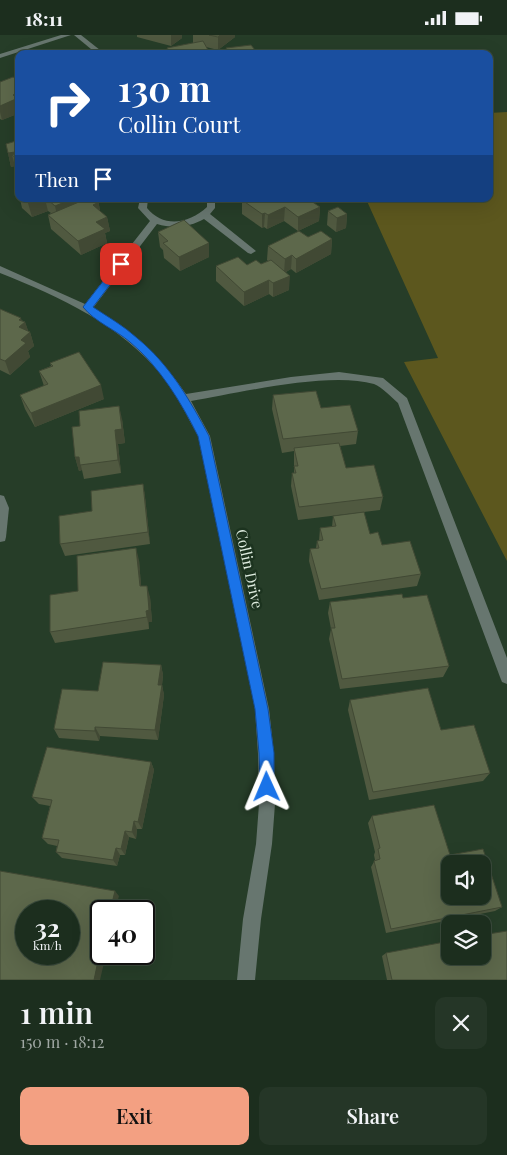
<!DOCTYPE html>
<html lang="en">
<head>
<meta charset="utf-8">
<style>
	body { margin:0; font-family:"Playfair Display",serif; background:#253627; color:#f1f3f6; height:100vh; display:flex; flex-direction:column; font-size:19px; white-space:nowrap }
	* { box-sizing:border-box; margin:0 }
	p { font-size:16px; color:#a0a8a4 }
	.icon { flex:none; width:28px; height:28px; fill:none; stroke:currentColor; stroke-width:2; stroke-linecap:round; stroke-linejoin:round }
	.map { position:relative; height:945px; overflow:hidden }
	.panel { display:flex; flex-direction:column; background:#1c2e1e; flex:1 }
	.panel>* { flex:none }
	.guide { position:absolute; left:15px; top:15px; width:478px; height:152px; border-radius:10px; box-shadow:0 5px 20px #0002,0 0 0 1px #3a4a3c; background:#1a4fa0; color:#fff; overflow:hidden }
	.fabs { position:absolute; left:441px; top:820px; display:grid; gap:10px }
	.fabs a { display:grid; place-items:center; width:50px; height:50px; border-radius:10px; background:#1c2e1e; box-shadow:0 5px 20px #0002,0 0 0 1px #3a4a3c; font-size:25px }
	.speed { position:absolute; left:15px; top:865px; display:flex; gap:10px; font-size:25px; font-weight:700; text-align:center }
	.speed>* { display:grid; place-content:center; width:65px; height:65px; border-radius:50%; background:#1c2e1e; box-shadow:0 5px 20px #0002,0 0 0 1px #3a4a3c; line-height:1 }
	.speed small { font-size:12px; font-weight:400 }
	.speed .limit { border:2px solid #111; border-radius:8px; background:#fff; color:#111 }
	.pin { position:absolute; display:grid; place-items:center; width:42px; height:42px; color:#fff; margin:-21px; border-radius:10px; box-shadow:0 2px 8px #0006 }
	.me { position:absolute; width:55px; margin:-28px; rotate:359deg; stroke-linejoin:round; filter:drop-shadow(0 0 4px #0008) }
	.turn { display:flex; align-items:center; gap:18px; height:105px; padding:0 20px; font-size:22px }
	.turn .icon { width:65px; height:65px; stroke-width:2.5 }
	.turn b { display:block; font-size:35px; line-height:42px }
	.then { display:flex; align-items:center; height:48px; padding:0 20px; background:#0003; gap:10px; font-size:19px }
	.round { display:grid; place-items:center; flex:none; width:52px; height:52px; border-radius:10px; background:#253627 }
	.summary { display:flex; align-items:center; justify-content:space-between; height:85px; padding:0 20px }
	h1 { font-size:30px; font-weight:600; line-height:38px }
	.action { display:flex; gap:10px; margin-top:auto; padding:10px 20px }
	.action a { flex:1; height:58px; border-radius:10px; background:#f3a082; color:#111; font-size:20px; font-weight:600; line-height:58px; text-align:center }
	.action a+a { background:#253627; color:#f1f3f6 }
	.status { display:flex; justify-content:space-between; align-items:center; height:35px; padding:0 25px; background:#1c2e1e; direction:ltr }
	.status svg { height:14px; fill:currentColor }
	.map>svg:first-child { display:block }
</style>
</head>
<body>
<div class="status"><b>18:11</b><svg viewBox="0 0 49 12"><path d="M0 12V9h3v3zM5 12V6h3v6zM10 12V3h3v9zM15 12V0h3v12zM26 1h20v11H26zM47 4h2v5h-2z"/></svg></div>
<div class="map">
<svg width="507" height="945" viewBox="0 0 507 945">
	<rect width="100%" height="100%" fill="#263d28"/>
	<path fill="#5c571e" d="M507,77V526L404,327L438,323L366,164H489V78Z"/>
	<g fill="none" stroke-linecap="round" stroke-linejoin="round">
		<g fill="#67766f" fill-rule="evenodd">
			<path d="M61,0H71L0,23V19Z"/>
			<path d="M74,0H81L105,19H97Z"/>
			<path d="M140,164H148L147,173C163,193 189,189 207,172V164H215V173L210,179L256,216L251,219L248,218L204,184C190,192 173,194 157,189L93,273C131,295 161,322 186,359L291,342L339,337L383,343L407,363L507,623V649L502,647L500,642L398,368C392,363 382,352 374,349C328,336 240,358 191,366L210,401L269,674L274,719L275,769L272,809L261,884L255,945H237L243,884L256,809L259,769L258,719L255,674L198,401C187,381 177,360 163,342C122,290 60,262 0,238V231L85,269L150,186L138,173Z"/>
			<path d="M0,460L4,461L9,473L6,502L5,506L0,507Z"/>
		</g>
	</g>
	<g fill="#505940">
		<path d="M137,0H182V3L171,11L137,2Z"/>
		<path d="M193,0H235V2L218,15L206,12L208,19H168L167,13L193,8Z"/>
		<path d="M19,45V85L17,79L2,85L0,84V47Z"/>
		<path d="M19,108V136L16,134L15,131L11,132L8,118Z"/>
		<path d="M20,164H98L100,176L107,182L110,196L105,198L107,208L81,220L51,194L48,180L51,178L48,176L32,182L22,173Z"/>
		<path d="M242,165L320,172L319,186L298,196L284,186L267,194L264,192L262,193L242,179Z"/>
		<path d="M328,176L347,179L346,193L336,197L327,190Z"/>
		<path d="M158,197L209,222L180,236L164,223L163,215L160,212Z"/>
		<path d="M308,202L332,204L331,219L296,238L291,234L286,237L289,255L273,262L269,259L244,271L216,246V231L261,229L268,226L267,225L268,211Z"/>
		<path d="M0,274L25,287L28,296L30,297L34,311L28,316L30,322L10,340L0,335Z"/>
		<path d="M50,328L104,364L35,392L25,374L20,360L44,351L39,336L51,331Z"/>
		<path d="M273,360L321,373L358,396L356,409L340,411L346,433L383,462L380,475L298,485L291,451L292,438H294V416L282,418L272,374Z"/>
		<path d="M122,384L125,408L118,409L121,438L84,444L82,435L79,436L75,422Z"/>
		<path d="M143,449L145,462L150,509L65,521L60,509Z"/>
		<path d="M333,481L370,499L382,510L421,539L417,551L319,565L309,526L310,514L316,513L317,506H319L320,493L332,492Z"/>
		<path d="M139,525L141,551L150,562L152,587H149V594L55,608L50,597Z"/>
		<path d="M403,563L449,631L443,642L340,654L329,604L331,594L328,578L330,567Z"/>
		<path d="M161,630L163,640L162,650L164,660L158,705L100,701L99,706L59,703L54,694L98,656Z"/>
		<path d="M350,665L441,695L490,738L483,746L369,765L348,675Z"/>
		<path d="M151,727L154,735L142,794H137L136,804L129,802L125,820H120L117,831L62,823L56,817L57,811L48,809L42,803L50,771L39,769L32,762Z"/>
		<path d="M372,781L450,820L502,872L495,876L386,898L371,832L375,825L374,820L375,817L368,788Z"/>
		<path d="M386,918L507,945H387L382,921Z"/>
	</g>
	<g fill="#414934">
		<path d="M171,0H182V3L171,11Z"/>
		<path d="M220,0H235V2L218,15V2Z"/>
		<path d="M208,15V19H199V16Z"/>
		<path d="M19,57V74L15,71L17,79L2,85L0,77V71L13,60Z"/>
		<path d="M15,117L17,124L12,120L15,131L11,132L8,118Z"/>
		<path d="M39,164H45L48,176L32,182L28,168Z"/>
		<path d="M72,164H98L101,182L58,185L55,171Z"/>
		<path d="M285,172L284,186L267,194L268,180Z"/>
		<path d="M320,172L319,186L298,196V182Z"/>
		<path d="M265,178L264,192L262,193V179Z"/>
		<path d="M347,179L346,193L336,197L337,183Z"/>
		<path d="M107,182L110,196L105,198L107,208L81,220L78,206L96,187Z"/>
		<path d="M332,204L331,219L296,238V224Z"/>
		<path d="M209,208V222L180,236L179,222Z"/>
		<path d="M292,220L291,234L284,238L285,224Z"/>
		<path d="M290,241L289,255L273,262V248Z"/>
		<path d="M269,245V259L244,271V257Z"/>
		<path d="M21,283L23,289L25,287L29,298L30,297L34,311L28,316L30,322L10,340L5,326L21,305L19,285Z"/>
		<path d="M101,350L104,364L35,392L31,378Z"/>
		<path d="M119,371L122,384L125,408L118,409L121,438L118,425L115,395Z"/>
		<path d="M75,422H79L82,435L79,436Z"/>
		<path d="M143,449L145,462L150,509L148,497Z"/>
		<path d="M136,513L139,525L142,563L140,551Z"/>
		<path d="M147,551L150,562L152,587H149V594L146,576Z"/>
		<path d="M161,630L163,640L162,650L164,660L158,705L155,695L158,650Z"/>
		<path d="M95,692L100,701L99,706L95,696Z"/>
		<path d="M151,727L154,735L142,794L138,787Z"/>
		<path d="M134,786L137,794L136,804L132,797Z"/>
		<path d="M125,796L129,802L125,820L121,814Z"/>
		<path d="M116,813L120,820L117,831L113,825Z"/>
		<path d="M115,856L119,861L115,876H110Z"/>
		<path d="M101,912V919H106L100,945H94Z"/>
	</g>
	<g fill="#5d684b" stroke="#414934" fill-rule="evenodd">
		<path d="M209,0H220L218,2Z"/>
		<path d="M203,6L208,15L199,16L200,19H170L167,13Z"/>
		<path d="M251,10L255,15H260L263,19H229L226,13Z"/>
		<path d="M54,17L58,19H48Z"/>
		<path d="M13,42L19,45V57L13,60L18,63L0,71V47Z"/>
		<path d="M16,106L19,108V125L12,120L16,118L15,117L8,118L6,109Z"/>
		<path d="M24,164H39L28,168Z"/>
		<path d="M47,164H72L55,171Z"/>
		<path d="M86,164H94L99,167L93,170L107,182L96,187L105,194L78,206L48,180Z"/>
		<path d="M244,164H308L320,172L298,182L285,172L268,180L265,178L262,179L242,165Z"/>
		<path d="M338,172L347,179L337,183L328,176Z"/>
		<path d="M184,185L209,208L179,222L163,208L168,206L158,197Z"/>
		<path d="M299,196L308,202L321,196L332,204L296,224L292,220L285,224L268,211Z"/>
		<path d="M238,222L247,230L256,225L261,229L271,225L290,241L273,248L269,245L244,257L216,231Z"/>
		<path d="M0,274L21,283L19,285L25,287L19,292L30,297L21,305L26,308L5,326L0,324Z"/>
		<path d="M79,317L101,350L31,378L20,360L48,349L39,336L53,331L50,328Z"/>
		<path d="M316,356L321,373L350,370L358,396L283,404L273,360Z"/>
		<path d="M119,371L122,394L115,395L118,425L80,430L79,422H75L72,392L80,391L79,376Z"/>
		<path d="M339,408L346,433L374,430L383,462L299,472L292,438H296L294,431H298L294,413Z"/>
		<path d="M143,449L148,497L60,509L59,481L92,476L91,456Z"/>
		<path d="M364,477L370,499L378,497L382,510L410,506L421,539L321,554L310,514L319,513L317,506L323,505L320,493L336,491L333,481Z"/>
		<path d="M136,513L140,551H147L149,575L146,576L147,582L50,597V560L78,556L77,521Z"/>
		<path d="M402,559L403,563L427,560L449,631L342,644L331,593H335L330,567Z"/>
		<path d="M103,627L161,630L158,650H162L155,695L95,692V696L54,694L62,654L98,656Z"/>
		<path d="M428,653L441,695L474,690L490,738L373,757L350,665Z"/>
		<path d="M47,712L151,727L138,787L134,786L132,797L125,796L121,814L116,813L113,825L56,817L59,805L42,803L52,765L32,762Z"/>
		<path d="M434,770L450,820L483,814L502,872L391,894L374,826L380,824L378,814L380,813L372,781ZM450,829H482V861H450Z"/>
		<path d="M0,836L115,856L110,876H101V912L94,945H0ZM26,876H69V919H26Z"/>
		<path d="M507,896V945H392L386,918L450,906V921H482V900Z"/>
	</g>
	<path fill="#1a73e8" stroke="#114b97" d="M121,226L126,229L93,272C108,282 124,291 137,303C169,329 190,365 209,401L268,674L274,718V752L272,757L267,759L262,757L260,752L259,718L255,674L198,401C181,367 160,332 130,307C116,295 95,287 83,272L118,227Z"/>
	<g text-anchor="middle" stroke-width="5" stroke-linejoin="round" paint-order="stroke">
		<g font-size="15" fill="#deecdf" stroke="#1c331f">
			<text transform="translate(249 534) rotate(78)" y="5">Collin Drive</text>
		</g>
	</g>
</svg>
<div class="fabs">
<a><svg class="icon" aria-label="sound" viewBox="0 0 24 24"><path d="M4 9h4l5-4v14l-5-4H4zM17 9q2 3 0 6"/></svg></a>
<a><svg class="icon" aria-label="layers" viewBox="0 0 24 24"><path d="M12 4l9 5-9 5-9-5zM3 14l9 5 9-5"/></svg></a>
</div>
<div class="speed"><div>32<small>km/h</small></div><div class="limit">40</div></div>
<div class="pin" style="left:121px;top:229px;background:#d93025"><svg class="icon" aria-label="arrive" viewBox="0 0 24 24"><path d="M6 21V4h12l-3 4 3 4H6"/></svg></div>
<svg class="me" style="left:267px;top:752px" viewBox="-20 -20 40 40"><path d="M0-17L14 15 0 8-14 15z" fill="#1a73e8" stroke="#fff" stroke-width="4"/></svg>
<div class="guide">
<div class="turn"><svg class="icon" aria-label="right" viewBox="0 0 24 24"><path d="M7 20v-9h11M14 6l5 5-5 5"/></svg><div><b>130 m</b>Collin Court</div></div>
<div class="then">Then<svg class="icon" aria-label="arrive" viewBox="0 0 24 24"><path d="M6 21V4h12l-3 4 3 4H6"/></svg></div>
</div>
</div>
<section class="panel">
<div class="summary"><div><h1>1 min</h1><p>150 m · 18:12</p></div><a class="round"><svg class="icon" aria-label="close" viewBox="0 0 24 24"><path d="M6 6l12 12M18 6L6 18"/></svg></a></div>
<div class="action"><a>Exit</a><a>Share</a></div>
</section>
</body>
</html>
